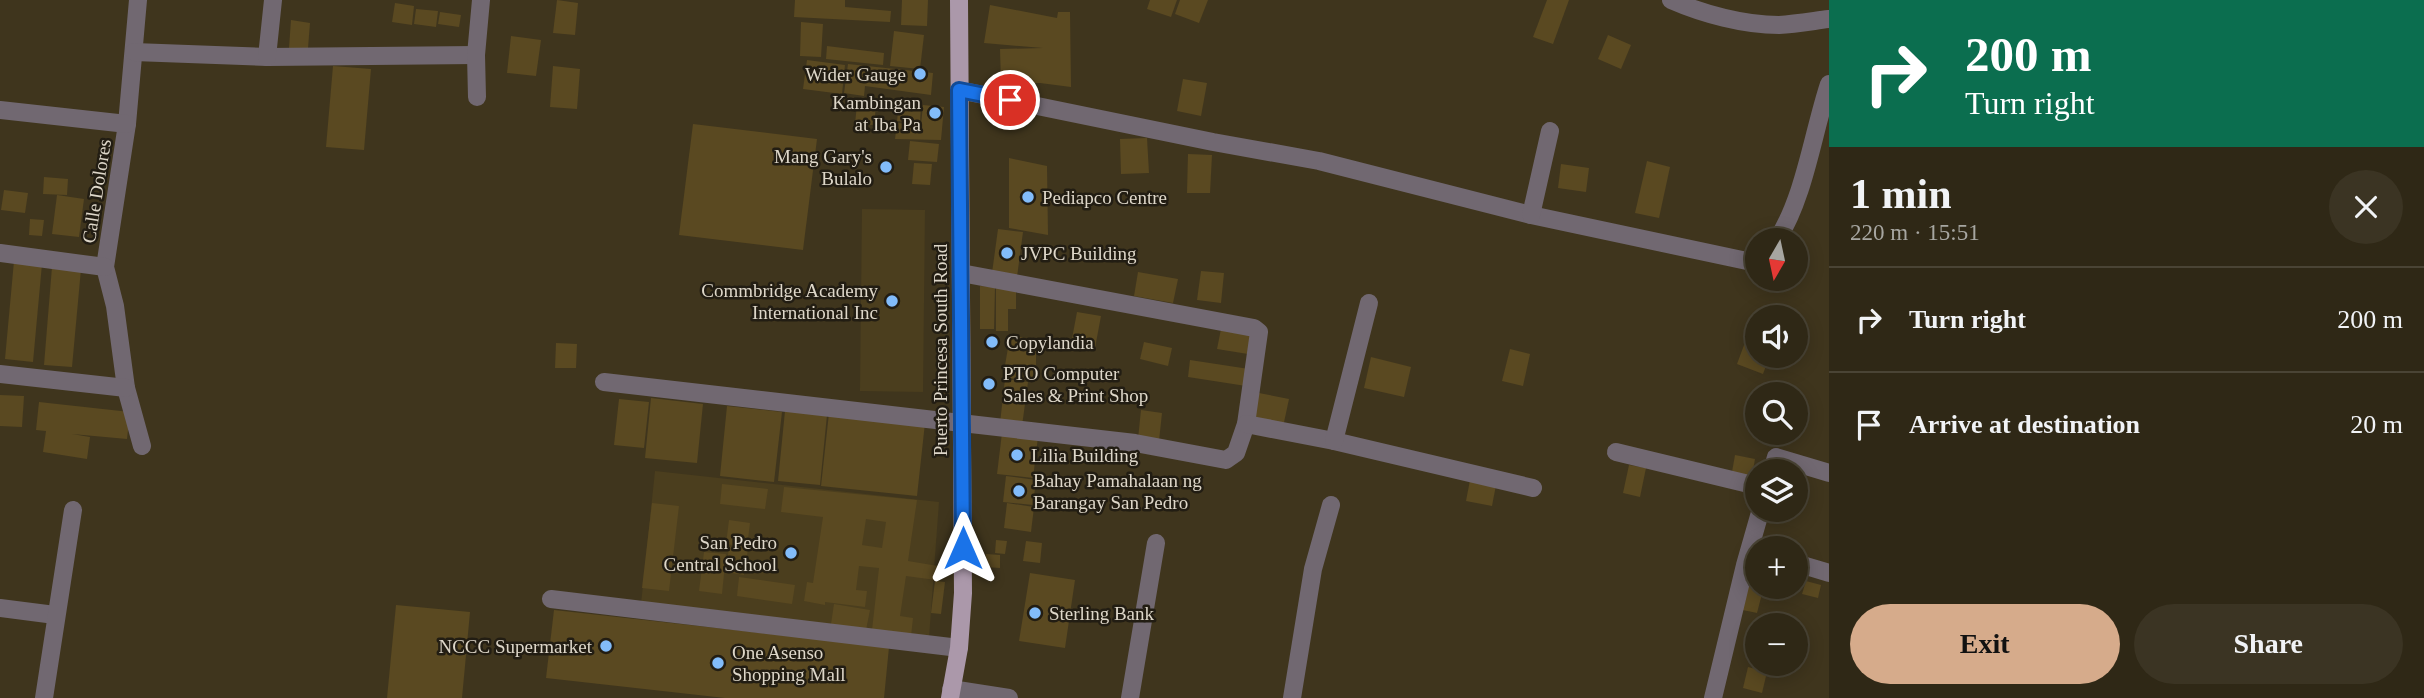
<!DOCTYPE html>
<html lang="en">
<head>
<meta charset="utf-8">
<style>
	body { margin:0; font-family:Georgia,serif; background:#3b3423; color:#f1f3f6; height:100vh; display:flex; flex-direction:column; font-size:26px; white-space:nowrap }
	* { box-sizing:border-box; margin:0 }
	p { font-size:23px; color:#a7a6a1 }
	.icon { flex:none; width:38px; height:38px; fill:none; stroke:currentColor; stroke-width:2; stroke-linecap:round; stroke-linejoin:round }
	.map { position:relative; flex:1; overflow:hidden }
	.side { display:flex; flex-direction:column; background:#2f2816; width:595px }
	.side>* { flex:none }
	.guide { background:#0b6e4f; color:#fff; overflow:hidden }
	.needle { width:46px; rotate:189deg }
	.tools { position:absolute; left:1745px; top:228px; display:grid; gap:14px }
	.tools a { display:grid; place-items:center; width:63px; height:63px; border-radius:50%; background:#2f2816; box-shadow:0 4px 18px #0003,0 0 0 2px #4a4435; font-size:35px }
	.pin { position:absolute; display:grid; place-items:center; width:60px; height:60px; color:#fff; margin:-30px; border:4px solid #fff; border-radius:50%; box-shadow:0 2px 7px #0007 }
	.me { position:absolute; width:77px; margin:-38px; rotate:0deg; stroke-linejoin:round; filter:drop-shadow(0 0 5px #0008) }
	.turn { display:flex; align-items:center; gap:24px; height:147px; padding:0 21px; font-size:32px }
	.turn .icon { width:91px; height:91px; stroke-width:2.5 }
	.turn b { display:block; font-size:49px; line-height:60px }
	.round { display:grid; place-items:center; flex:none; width:74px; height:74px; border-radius:37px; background:#3b3423 }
	.head { display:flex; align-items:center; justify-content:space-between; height:119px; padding:0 21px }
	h1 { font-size:42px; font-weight:700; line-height:52px }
	.action { display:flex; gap:14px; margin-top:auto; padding:14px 21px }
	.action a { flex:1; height:80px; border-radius:42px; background:#d6ab8b; color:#111; font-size:28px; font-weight:700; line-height:80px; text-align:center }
	.action a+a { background:#3b3423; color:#f1f3f6 }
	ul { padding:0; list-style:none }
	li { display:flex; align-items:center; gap:21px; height:105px; padding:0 21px; border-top:2px solid #4a4435 }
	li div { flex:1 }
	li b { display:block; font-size:26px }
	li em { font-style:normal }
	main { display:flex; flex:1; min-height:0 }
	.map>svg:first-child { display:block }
</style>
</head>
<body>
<main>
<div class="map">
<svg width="1829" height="698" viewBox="0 0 1829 698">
	<rect width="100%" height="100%" fill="#3f351d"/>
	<g fill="#4b3e1e">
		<path d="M862,209L925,210L923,392L860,391Z"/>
		<path d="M655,471L939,502L929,638L641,604Z"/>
	</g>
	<g fill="#5a4921" fill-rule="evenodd">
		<path d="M557,0L578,3L575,35L553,33Z"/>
		<path d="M795,0H845V7L891,11L890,22L794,17Z"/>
		<path d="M902,0H928L927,26L901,25Z"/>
		<path d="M1150,0H1177L1171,17L1147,9Z"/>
		<path d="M1180,0H1208L1199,23L1175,14Z"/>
		<path d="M1547,0H1569L1553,44L1533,37Z"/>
		<path d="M395,3L414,6L412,25L392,22Z"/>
		<path d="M990,5L1057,18L1058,12H1070L1071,87L1040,83H1001L1000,49L1043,48L984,43Z"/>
		<path d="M416,9L438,11L436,27L414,24Z"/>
		<path d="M440,12L461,15L459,27L438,24Z"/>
		<path d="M291,20L310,23L308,48H289Z"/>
		<path d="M801,22L823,24L821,57L800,56Z"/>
		<path d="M894,31L924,35L920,69L890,66Z"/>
		<path d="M1608,35L1631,45L1621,69L1598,59Z"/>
		<path d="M511,36L541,40L536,76L507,73Z"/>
		<path d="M827,46L884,53L883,65L826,59Z"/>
		<path d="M807,60L845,65L842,94L803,89Z"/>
		<path d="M848,64L933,73L931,95L865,86L864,96L844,93Z"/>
		<path d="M333,66L371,69L364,150L326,147Z"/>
		<path d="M553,66L580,69L577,109L550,107Z"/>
		<path d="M1183,79L1207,83L1201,116L1177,111Z"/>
		<path d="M899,103L921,105L920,123L897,121Z"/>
		<path d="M857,104L876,106L874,125L855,124Z"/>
		<path d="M923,105L944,107L941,140L895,139L897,123L921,125Z"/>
		<path d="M693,124L817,139L803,250L679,235Z"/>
		<path d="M1147,138L1149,173L1121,174L1120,139Z"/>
		<path d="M910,141L939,144L937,162L908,160Z"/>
		<path d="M1188,154L1212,155L1210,193H1187Z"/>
		<path d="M1009,158L1047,166L1048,235L1009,228Z"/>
		<path d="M1647,161L1670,167L1659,218L1635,213Z"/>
		<path d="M914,163L932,164L930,185L912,184Z"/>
		<path d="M1561,164L1589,168L1586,192L1558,188Z"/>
		<path d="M44,177L68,179L67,195L43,194Z"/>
		<path d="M4,190L28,193L25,213L1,210Z"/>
		<path d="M57,195L84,199L79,237L52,234Z"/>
		<path d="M30,219L44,220L42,236L29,235Z"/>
		<path d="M998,229L1023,232L1017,277L992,273Z"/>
		<path d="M14,261L42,264L33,362L5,359Z"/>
		<path d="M52,267L81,269L72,367L44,365Z"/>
		<path d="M1201,271L1224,273L1221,303L1197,300Z"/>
		<path d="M1138,272L1178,279L1173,303L1134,296Z"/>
		<path d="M996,284L1016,288V309H1008V331H996Z"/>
		<path d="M980,286L995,287L994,329H980Z"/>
		<path d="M1077,312L1101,316L1095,348L1071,344Z"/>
		<path d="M1221,329L1252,334L1248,354L1217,349Z"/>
		<path d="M1750,329L1757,331V355H1770L1763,374L1737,364Z"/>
		<path d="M1010,336L1036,339V382L1003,377Z"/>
		<path d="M1144,342L1172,348L1168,366L1140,359Z"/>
		<path d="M556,343L577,344L576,368H555Z"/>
		<path d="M1510,349L1530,354L1523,386L1502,381Z"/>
		<path d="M1371,357L1411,367L1404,397L1364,388Z"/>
		<path d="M1190,360L1249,369L1246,386L1188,377Z"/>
		<path d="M1005,379L1028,382L1022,426L1000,423Z"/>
		<path d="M1259,393L1289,399L1283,427L1253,421Z"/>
		<path d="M0,395L24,396L22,427L0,426Z"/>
		<path d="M651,398L703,404L697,463L645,458Z"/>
		<path d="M619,399L649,402L644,448L614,445Z"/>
		<path d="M39,402L130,412L127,439L72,434L90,437L87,459L43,452L46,431L36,430Z"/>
		<path d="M727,406L782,412L774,482L720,476Z"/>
		<path d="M1141,410L1162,413L1159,441L1138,439Z"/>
		<path d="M785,411L827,415L820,485L778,481Z"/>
		<path d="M829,413L925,423L917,496L821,486Z"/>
		<path d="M1002,433L1038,437L1033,478L997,474Z"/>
		<path d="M1735,455L1755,459L1752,476L1732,472Z"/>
		<path d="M1629,465L1646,468L1640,497L1623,493Z"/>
		<path d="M1006,476L1036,480L1033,505L1003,502Z"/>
		<path d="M1470,480L1496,485L1492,506L1466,501Z"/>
		<path d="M722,484L768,489L765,509L720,504Z"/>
		<path d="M784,487L917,500L908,561L938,566L936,580L906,576L900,616L913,618L911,636L872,630L879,568L859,566L856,590L867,591L865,607L825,602V605L804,601L807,582L813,583L823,517L781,512ZM866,519L886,522L882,548L862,545Z"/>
		<path d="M652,503L679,506L669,591L642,588Z"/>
		<path d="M1007,503L1034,507L1031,532L1004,528Z"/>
		<path d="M729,520L750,523L747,547L726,544Z"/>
		<path d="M996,540L1007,541L1005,554L995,553Z"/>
		<path d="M1026,541L1042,543L1040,563L1023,561Z"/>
		<path d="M729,547L748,549L744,575L726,572Z"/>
		<path d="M704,552L726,554L722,594L699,591Z"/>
		<path d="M986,554L1000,555V568L985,567Z"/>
		<path d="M1747,571L1757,574V586H1764L1757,613L1738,609Z"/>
		<path d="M1030,573L1075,580L1065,648L1019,641Z"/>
		<path d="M739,577L795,585L792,604L737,596Z"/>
		<path d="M935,581L945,582L941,614L931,613Z"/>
		<path d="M1806,581L1821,585L1818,598L1802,594Z"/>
		<path d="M834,604L870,610L866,630L831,624Z"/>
		<path d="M396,605L470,612L462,698H387Z"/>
		<path d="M554,610L889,647L884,698H725L546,678Z"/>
		<path d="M1748,667L1767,672L1762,693L1743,688Z"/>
	</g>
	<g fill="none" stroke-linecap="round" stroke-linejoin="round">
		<g stroke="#716871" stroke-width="18">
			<path d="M138,0L127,124L105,267L115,306L126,388L142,446"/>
			<path d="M1671,0C1703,14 1744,25 1779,25C1796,24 1813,21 1829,19"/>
			<path d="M134,52L267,57L476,55"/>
			<path d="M267,57L273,0"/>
			<path d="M959,90L1213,142L1319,161L1531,215L1747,261L1757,257"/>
			<path d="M477,97L476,55L481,0"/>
			<path d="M0,110L127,124"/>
			<path d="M1531,215L1550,131"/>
			<path d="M1777,240C1805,196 1813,132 1829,84"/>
			<path d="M0,253L105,267"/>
			<path d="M0,374L126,388"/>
			<path d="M604,382L1135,443L1226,460L1236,453L1246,424L1259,332L1254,328L961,273"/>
			<path d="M1246,424L1334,441L1533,488"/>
			<path d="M1334,441L1369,303"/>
			<path d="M1616,452L1757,486"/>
			<path d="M1772,471L1776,457L1829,473"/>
			<path d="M1796,563L1829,573"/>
			<path d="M551,599L959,648"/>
			<path d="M0,608L55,615"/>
			<path d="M951,689L1009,698"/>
			<path d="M44,698L73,510"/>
			<path d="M1130,698L1156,543"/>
			<path d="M1292,698L1313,569L1331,505"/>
			<path d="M1713,698L1745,565L1761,509"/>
		</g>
		<path stroke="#ab98aa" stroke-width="18" d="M950,698L959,648L963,593L959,0"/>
	</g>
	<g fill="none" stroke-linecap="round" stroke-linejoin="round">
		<g stroke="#114b97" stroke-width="18">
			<path id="route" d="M963,548L959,90L1010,100"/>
		</g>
		<use href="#route" stroke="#1a73e8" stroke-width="12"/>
	</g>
	<g fill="#82bcfa" stroke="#221d13" stroke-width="2.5">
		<circle cx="920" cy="74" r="7"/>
		<circle cx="935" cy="113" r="7"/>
		<circle cx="886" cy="167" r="7"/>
		<circle cx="1028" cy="197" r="7"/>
		<circle cx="1007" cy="253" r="7"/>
		<circle cx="892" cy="301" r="7"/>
		<circle cx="992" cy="342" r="7"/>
		<circle cx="989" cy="384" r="7"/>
		<circle cx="1017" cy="455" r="7"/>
		<circle cx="1019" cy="491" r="7"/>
		<circle cx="791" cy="553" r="7"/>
		<circle cx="1035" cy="613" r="7"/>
		<circle cx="606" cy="646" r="7"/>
		<circle cx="718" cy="663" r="7"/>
	</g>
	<g text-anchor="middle" stroke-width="5" stroke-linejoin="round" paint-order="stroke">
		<g font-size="19" fill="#ded7c9" stroke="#221d13" text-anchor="start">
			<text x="906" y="81" text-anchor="end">Wider Gauge</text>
			<text x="921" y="109" text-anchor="end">Kambingan<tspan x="921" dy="22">at Iba Pa</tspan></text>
			<text x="872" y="163" text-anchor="end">Mang Gary's<tspan x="872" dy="22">Bulalo</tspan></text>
			<text x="1042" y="204">Pediapco Centre</text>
			<text x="1021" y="260">JVPC Building</text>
			<text x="878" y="297" text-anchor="end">Commbridge Academy<tspan x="878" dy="22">International Inc</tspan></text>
			<text x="1006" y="349">Copylandia</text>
			<text x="1003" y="380">PTO Computer<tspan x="1003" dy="22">Sales &amp; Print Shop</tspan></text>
			<text x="1031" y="462">Lilia Building</text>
			<text x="1033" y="487">Bahay Pamahalaan ng<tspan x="1033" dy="22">Barangay San Pedro</tspan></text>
			<text x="777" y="549" text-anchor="end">San Pedro<tspan x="777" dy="22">Central School</tspan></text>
			<text x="1049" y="620">Sterling Bank</text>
			<text x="592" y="653" text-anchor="end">NCCC Supermarket</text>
			<text x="732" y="659">One Asenso<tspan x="732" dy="22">Shopping Mall</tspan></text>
		</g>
		<g font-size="19" fill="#ded7c9" stroke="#221d13">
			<text transform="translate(96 191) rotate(-81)" y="7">Calle Dolores</text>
			<text transform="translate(940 350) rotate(-90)" y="7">Puerto Princesa South Road</text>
		</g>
	</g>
</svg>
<div class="tools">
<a><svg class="needle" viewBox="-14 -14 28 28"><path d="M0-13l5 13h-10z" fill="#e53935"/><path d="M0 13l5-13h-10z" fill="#a7a6a1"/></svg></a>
<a><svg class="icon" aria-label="sound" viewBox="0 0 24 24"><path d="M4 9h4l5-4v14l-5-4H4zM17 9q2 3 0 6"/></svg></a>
<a><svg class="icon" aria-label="search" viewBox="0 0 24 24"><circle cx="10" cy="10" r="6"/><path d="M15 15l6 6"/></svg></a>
<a><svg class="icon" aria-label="layers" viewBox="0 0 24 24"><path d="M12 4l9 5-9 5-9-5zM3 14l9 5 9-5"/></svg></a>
<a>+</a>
<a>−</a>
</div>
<div class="pin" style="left:1010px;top:100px;background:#d93025"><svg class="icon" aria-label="arrive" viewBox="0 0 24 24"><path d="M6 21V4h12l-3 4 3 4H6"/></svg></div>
<svg class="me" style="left:963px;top:548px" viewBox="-20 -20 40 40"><path d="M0-17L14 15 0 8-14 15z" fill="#1a73e8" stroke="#fff" stroke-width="4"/></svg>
</div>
<section class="side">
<div class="guide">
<div class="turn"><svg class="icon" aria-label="right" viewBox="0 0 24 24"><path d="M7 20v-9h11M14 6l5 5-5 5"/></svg><div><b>200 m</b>Turn right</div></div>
</div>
<div class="head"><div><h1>1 min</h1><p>220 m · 15:51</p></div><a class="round"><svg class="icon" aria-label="close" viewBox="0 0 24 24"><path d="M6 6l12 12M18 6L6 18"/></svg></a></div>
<ul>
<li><svg class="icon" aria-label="right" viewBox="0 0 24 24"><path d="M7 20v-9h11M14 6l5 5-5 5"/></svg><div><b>Turn right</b></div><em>200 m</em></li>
<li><svg class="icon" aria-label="arrive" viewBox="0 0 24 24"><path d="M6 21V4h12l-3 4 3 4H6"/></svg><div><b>Arrive at destination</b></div><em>20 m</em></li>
</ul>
<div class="action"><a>Exit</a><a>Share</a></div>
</section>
</main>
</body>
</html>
